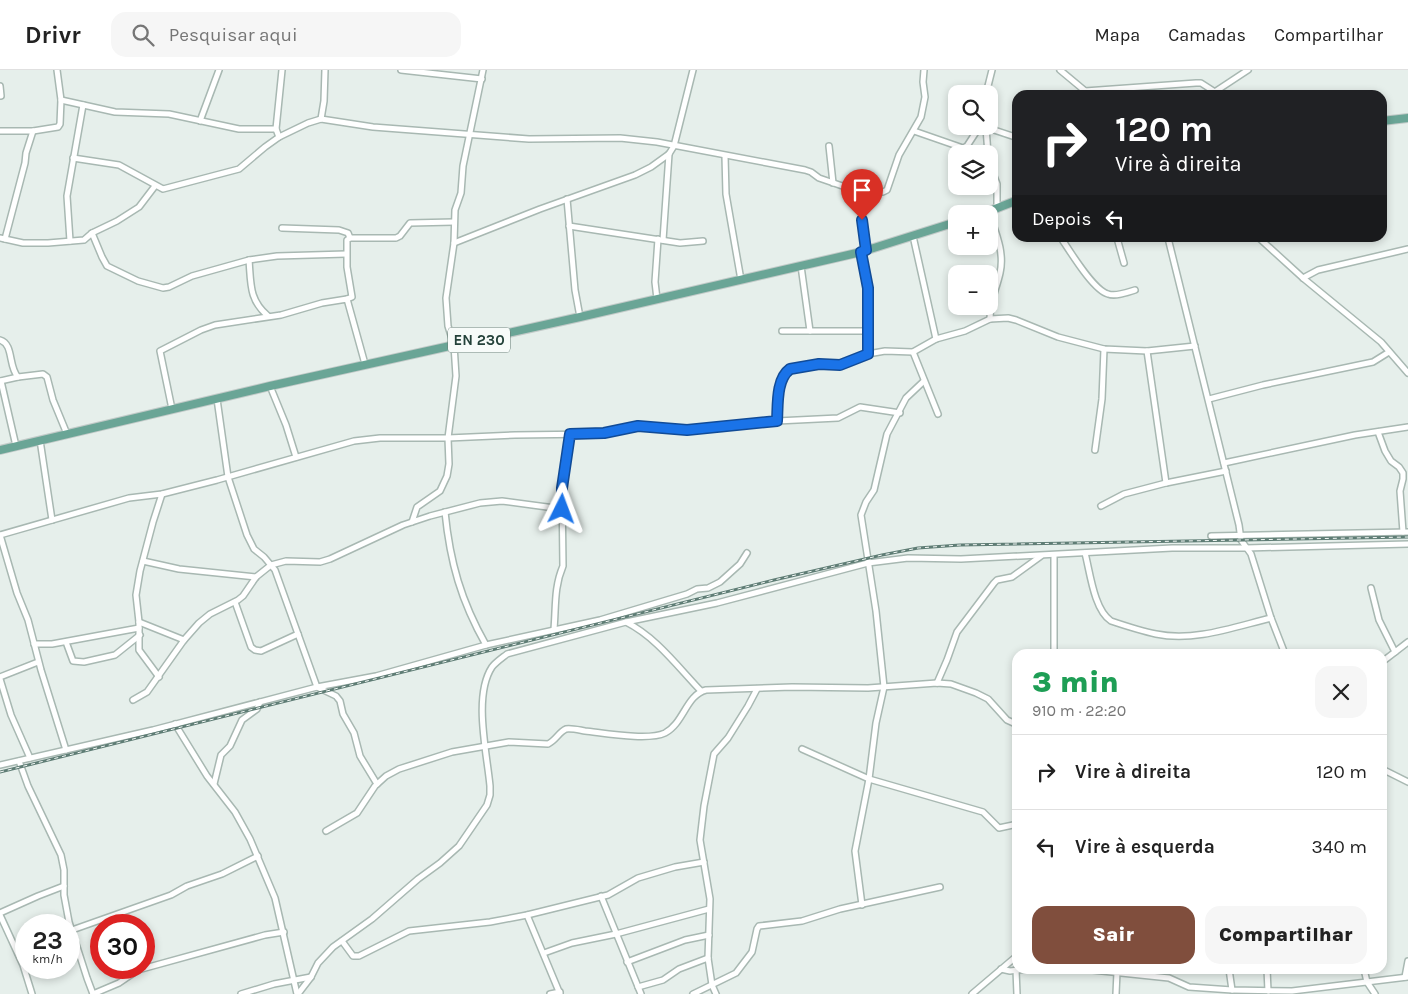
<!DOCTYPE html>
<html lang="pt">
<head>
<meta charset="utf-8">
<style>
	body { margin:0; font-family:Karla,sans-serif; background:#f6f6f6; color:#222; height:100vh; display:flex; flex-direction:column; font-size:19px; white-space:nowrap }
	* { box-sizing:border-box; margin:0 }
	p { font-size:16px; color:#767676 }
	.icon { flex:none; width:28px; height:28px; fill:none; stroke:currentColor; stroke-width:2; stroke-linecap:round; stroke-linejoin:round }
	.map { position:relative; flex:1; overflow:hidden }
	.side { position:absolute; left:1012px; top:579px; width:375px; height:325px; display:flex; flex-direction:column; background:#fff; border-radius:15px; box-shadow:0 2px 8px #0003 }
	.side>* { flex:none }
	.guide { position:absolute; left:1012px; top:20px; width:375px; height:152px; border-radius:15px; box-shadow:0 2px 8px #0003; background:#202124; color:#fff; overflow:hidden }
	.fabs { position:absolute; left:948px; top:15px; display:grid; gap:10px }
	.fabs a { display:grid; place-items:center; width:50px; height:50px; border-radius:10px; background:#fff; box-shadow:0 2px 8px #0003; font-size:25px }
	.speed { position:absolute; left:15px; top:844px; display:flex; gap:10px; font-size:25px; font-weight:700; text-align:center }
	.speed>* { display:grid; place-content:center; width:65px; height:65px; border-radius:50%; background:#fff; box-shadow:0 2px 8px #0003; line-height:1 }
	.speed small { font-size:12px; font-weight:400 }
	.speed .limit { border:8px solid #d22; background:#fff; color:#111 }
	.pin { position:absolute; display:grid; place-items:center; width:42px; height:42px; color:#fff; margin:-51px -21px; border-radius:50% 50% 50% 0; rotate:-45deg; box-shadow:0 0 5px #0007 }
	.pin .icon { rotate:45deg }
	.me { position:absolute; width:55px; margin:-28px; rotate:3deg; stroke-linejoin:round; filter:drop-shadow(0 0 4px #0008) }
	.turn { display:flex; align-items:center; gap:18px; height:105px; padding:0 20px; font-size:22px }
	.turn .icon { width:65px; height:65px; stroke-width:2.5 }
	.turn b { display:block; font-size:35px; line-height:42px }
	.then { display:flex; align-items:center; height:48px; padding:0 20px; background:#0003; gap:10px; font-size:19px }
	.round { display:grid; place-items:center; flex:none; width:52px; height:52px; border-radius:15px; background:#f6f6f6 }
	.summary { display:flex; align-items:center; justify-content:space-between; height:85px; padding:0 20px }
	h1 { font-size:30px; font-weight:800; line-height:38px; color:#1e9e55 }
	.primary-button { display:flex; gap:10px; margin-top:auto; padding:10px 20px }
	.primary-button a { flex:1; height:58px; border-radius:15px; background:#804e3d; color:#fff; font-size:20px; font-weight:800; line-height:58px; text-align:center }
	.primary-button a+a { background:#f6f6f6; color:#222 }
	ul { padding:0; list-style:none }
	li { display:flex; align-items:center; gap:15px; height:75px; padding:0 20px; border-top:1px solid #e0e0e0 }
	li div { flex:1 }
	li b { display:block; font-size:19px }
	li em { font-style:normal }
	header { display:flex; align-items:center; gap:30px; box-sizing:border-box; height:70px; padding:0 25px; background:#fff; border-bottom:1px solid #e0e0e0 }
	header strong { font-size:24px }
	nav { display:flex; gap:28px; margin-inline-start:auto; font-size:18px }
	.search { width:350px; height:45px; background:#f6f6f6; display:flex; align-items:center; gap:12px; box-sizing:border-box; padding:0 18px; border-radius:15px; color:#767676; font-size:19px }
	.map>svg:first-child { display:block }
</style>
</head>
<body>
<header>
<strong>Drivr</strong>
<div class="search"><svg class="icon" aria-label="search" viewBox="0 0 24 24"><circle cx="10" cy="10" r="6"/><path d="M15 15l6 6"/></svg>Pesquisar aqui</div>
<nav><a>Mapa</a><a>Camadas</a><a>Compartilhar</a></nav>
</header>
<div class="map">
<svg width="1408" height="924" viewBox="0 0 1408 924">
	<rect width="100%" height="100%" fill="#e6efeb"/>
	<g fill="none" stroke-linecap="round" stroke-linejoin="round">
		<g stroke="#a8b8b2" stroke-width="8">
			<g id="street">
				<path d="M401,0L482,9"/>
				<path d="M1060,0L1090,25"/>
				<path d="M0,16L1,26"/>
				<path d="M1085,21L1196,13H1201L1215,22"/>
				<path d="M986,24L992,0"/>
				<path d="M1210,25L1248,0"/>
				<path d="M61,30L115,42L169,44L239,59H276"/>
				<path d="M321,49L324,31L325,0"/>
				<path d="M200,51L219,0"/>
				<path d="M982,56L1018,68"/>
				<path d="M986,58L988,84"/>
				<path d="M0,61H33L58,57L60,54L61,30L57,0"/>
				<path d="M914,61L963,78L967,76L980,56"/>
				<path d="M279,67L276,59L282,0"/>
				<path d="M829,76L833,113"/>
				<path d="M725,86L726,124L741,210"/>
				<path d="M73,88L119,95L163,119L239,99L265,77L279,67L308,53L321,49L373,57L529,69L620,68L657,72L805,100L811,102L819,108L860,122L866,180"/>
				<path d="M989,93L997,114V138"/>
				<path d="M860,122H883L887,120L899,85L921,47L925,27L923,12L924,0"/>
				<path d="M567,129L575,220L580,247"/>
				<path d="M989,142C995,161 1005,182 1000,203C996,221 990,229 990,249"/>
				<path d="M569,156L680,173L703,171"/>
				<path d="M282,158L339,160L348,163L350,168"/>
				<path d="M92,163L102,187L107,196L138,211L163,218L169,217L192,206L249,190L277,186L346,184"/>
				<path d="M913,166L936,269"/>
				<path d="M0,168L23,173H48L84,170L92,163L117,151L139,137L155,116"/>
				<path d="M1061,168C1070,181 1093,220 1108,224C1116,227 1128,222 1135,220"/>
				<path d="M1117,168L1124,193"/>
				<path d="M1168,168L1239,455L1241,470L1251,484L1271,548L1285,584"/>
				<path d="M1259,168L1303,208L1381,272L1408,303"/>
				<path d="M5,169L25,93L26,83L33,61"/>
				<path d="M663,170L669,84"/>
				<path d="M70,171L67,126L83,35"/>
				<path d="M454,173L540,139L635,105L651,97L669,84L674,76L693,0"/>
				<path d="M861,182L868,218V284"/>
				<path d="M249,190C251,214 249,230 268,246"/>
				<path d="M801,196L810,261"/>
				<path d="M1303,208L1318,200L1408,179"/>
				<path d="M347,229L352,227L347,197V170L350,168H396L400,166L410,153L454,152"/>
				<path d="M657,229L655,212L658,169"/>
				<path d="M782,261H869"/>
				<path d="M0,270C14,274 8,297 18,307L43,304L47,307L53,330L67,364"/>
				<path d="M1147,281L1166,413"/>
				<path d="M913,282L938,344"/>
				<path d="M0,311L18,307"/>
				<path d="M1,311L16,376"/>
				<path d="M270,316L286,355L296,387"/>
				<path d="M217,329L228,407L247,465L254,479L264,487L275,500L317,617L336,626L340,631L343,644L354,663L360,686L377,714"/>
				<path d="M1209,329L1263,315L1373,292L1389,282"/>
				<path d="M172,339L160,281L201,260L215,255L281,245L322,233L347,229L365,294"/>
				<path d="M777,351L780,318L785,303L790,299L819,294H843L868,284L885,281L913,282L936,269L965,261L990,249L1008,248L1016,250L1058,267L1104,279L1147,281L1195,276"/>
				<path d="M1378,362L1385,381L1391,391L1399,397L1403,403V409L1400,421L1403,462"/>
				<path d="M40,370L52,450"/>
				<path d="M1095,380L1102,329L1104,279"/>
				<path d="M1224,393L1355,365L1408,357"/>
				<path d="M1101,436L1124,424L1166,413L1226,401"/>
				<path d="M445,442C450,492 461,531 486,575"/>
				<path d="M412,452L417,437L440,421L447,406L449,394L448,368L456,306L454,275L448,256L446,228L454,173L455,140L461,123L463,96L483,0"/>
				<path d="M0,465L129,428L162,424L217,410L354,371L380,368H448L515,365L596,364L638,356L687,360L777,351L838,348L860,337L900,343"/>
				<path d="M0,465L17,523L28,550L41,600L66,680"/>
				<path d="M1211,466L1408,462"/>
				<path d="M1085,483C1090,502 1094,540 1111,551C1126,556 1141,561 1156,564C1194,572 1234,557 1271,548"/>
				<path d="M1054,485V584"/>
				<path d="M143,491L179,499L256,507"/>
				<path d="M1371,518L1379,550L1395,582"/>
				<path d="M235,532L251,577L255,580L261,581L298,564"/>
				<path d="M139,552L184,570"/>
				<path d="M626,552C656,567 678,597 701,621"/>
				<path d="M554,559C556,536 554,517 563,496L562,418L570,364"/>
				<path d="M66,572L73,591L84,592L115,585L140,565"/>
				<path d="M34,574H52L139,558"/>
				<path d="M1382,592L1408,572"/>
				<path d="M0,607L38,592"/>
				<path d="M159,607L139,580V552L136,525L140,501L153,452L162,424"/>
				<path d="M0,609L11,645L30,688"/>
				<path d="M937,613L947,590L957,562L994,513L997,510L1012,507L1041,486"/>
				<path d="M133,630L147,622L184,570L199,553L210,544L238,530L243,526L256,507L271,495L286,491L320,492L330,489L403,455L430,446L480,433L502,431L562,439"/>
				<path d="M175,654L207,706L235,742L250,769L275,828L297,924"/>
				<path d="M802,679L869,709L983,742L999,758L1018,754"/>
				<path d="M19,691L28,716L61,785L64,800V825L69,852L87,908L93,924"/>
				<path d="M0,695L153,660L317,617L376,606L486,575L600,550L687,524L697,519L708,518L720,512L740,494L747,483"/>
				<path d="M1382,699L1408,712"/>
				<path d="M214,714L221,685L230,676L242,650L257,639L260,632"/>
				<path d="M326,761L357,743L375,716L386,706L399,699L452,682L509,672L548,674C556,670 559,662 566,659C571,658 579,660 585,661C604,663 648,671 665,663C684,653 686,625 706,620L792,617L868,618L937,613L951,614L976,623L988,629L1007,650L1018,655"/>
				<path d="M601,826L641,924"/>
				<path d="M862,835L855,781L869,709L876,653L884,617L876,541L861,445L866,432L874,420L887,364L906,328L924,311"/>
				<path d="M0,843L38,826L64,816"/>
				<path d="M0,845L23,895L32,924"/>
				<path d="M527,845L560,924"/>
				<path d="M72,860L171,825L187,816L222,804L258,786"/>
				<path d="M342,871L353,886H359L409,861L490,852L527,845L608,825L638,808L675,797L704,792"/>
				<path d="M544,883L572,873L616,864L709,839"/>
				<path d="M627,892L685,870L709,865"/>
				<path d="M1001,899L1010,901L1026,899"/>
				<path d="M1083,899L1169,908L1189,917L1232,920L1292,921L1408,907"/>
				<path d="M1229,899L1232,920"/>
				<path d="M1267,899L1268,921"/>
				<path d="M1364,899L1367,912L1375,924"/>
				<path d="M1016,900L1017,924"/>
				<path d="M1405,907L1408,891"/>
				<path d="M638,917L663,910L679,899L708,888"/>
				<path d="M93,924L119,913L138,900L265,865L284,862"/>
				<path d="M241,924L274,914L311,907"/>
				<path d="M298,924L311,907L318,893L333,877L372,849L418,809L440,793L459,776L487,735L490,725V716C487,683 473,626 492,597C496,592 502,588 507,584L626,552L717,533L868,493L908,488L961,489L1172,478H1246L1408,474"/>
				<path d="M550,924L560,922"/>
				<path d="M693,924L736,903L752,882L757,859L759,856L802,851L840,839L940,817"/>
				<path d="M716,924L712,915L708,888L710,829L700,770L704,736L714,684L728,668L748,636L757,619"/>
				<path d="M972,924L1018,885"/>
				<path d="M1116,924L1117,902"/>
			</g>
		</g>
		<g stroke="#c2cac8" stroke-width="10">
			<g id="primary">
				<path d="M1382,51L1408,48"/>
				<path d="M982,144L1018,130"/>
				<path d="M0,380L270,316L580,247L861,182L956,152"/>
			</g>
		</g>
		<use href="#street" stroke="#fff" stroke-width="5"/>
		<use href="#primary" stroke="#6aa596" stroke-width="8"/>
		<g stroke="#5f7d75" stroke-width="3">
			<path id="rail" d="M0,702L774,510L882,485L918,478L960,475L1408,467"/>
		</g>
		<use href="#rail" stroke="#f7fbf9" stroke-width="1" stroke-dasharray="4" stroke-linecap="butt"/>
	</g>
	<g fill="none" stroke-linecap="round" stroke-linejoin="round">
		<g stroke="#114b97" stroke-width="12">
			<path id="route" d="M562,439V418L570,364L604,363L638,356L687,360L777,351C778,335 776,309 790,299L819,294L840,295L868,284V218L861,182L866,180L862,150"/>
		</g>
		<use href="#route" stroke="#1a73e8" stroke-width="9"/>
	</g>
	<g text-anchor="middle" stroke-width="5" stroke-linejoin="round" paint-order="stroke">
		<rect fill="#f7fbf9" stroke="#637a73" stroke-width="1" x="448" y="257.5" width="62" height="25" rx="4"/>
		<g font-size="15" font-weight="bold" fill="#24423a">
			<text x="479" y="275">EN 230</text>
		</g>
	</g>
</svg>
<div class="fabs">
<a><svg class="icon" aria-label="search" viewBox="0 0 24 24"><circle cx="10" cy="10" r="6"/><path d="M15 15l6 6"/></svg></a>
<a><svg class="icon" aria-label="layers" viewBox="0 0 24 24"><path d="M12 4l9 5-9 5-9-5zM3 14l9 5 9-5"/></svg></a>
<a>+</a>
<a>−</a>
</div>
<div class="speed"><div>23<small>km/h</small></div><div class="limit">30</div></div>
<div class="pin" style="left:862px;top:150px;background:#d93025"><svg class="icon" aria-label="arrive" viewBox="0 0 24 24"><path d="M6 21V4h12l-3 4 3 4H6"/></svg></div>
<svg class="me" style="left:562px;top:439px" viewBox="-20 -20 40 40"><path d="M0-17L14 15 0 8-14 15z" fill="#1a73e8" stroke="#fff" stroke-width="4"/></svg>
<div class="guide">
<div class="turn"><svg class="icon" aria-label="right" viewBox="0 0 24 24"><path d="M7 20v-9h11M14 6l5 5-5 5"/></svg><div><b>120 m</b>Vire à direita</div></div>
<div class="then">Depois<svg class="icon" aria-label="left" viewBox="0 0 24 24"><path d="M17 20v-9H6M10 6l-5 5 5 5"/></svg></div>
</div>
<section class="side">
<div class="summary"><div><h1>3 min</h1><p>910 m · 22:20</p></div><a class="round"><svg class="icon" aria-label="close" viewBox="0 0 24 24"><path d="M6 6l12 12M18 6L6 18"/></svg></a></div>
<ul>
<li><svg class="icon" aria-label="right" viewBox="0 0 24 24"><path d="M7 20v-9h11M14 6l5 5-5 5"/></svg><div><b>Vire à direita</b></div><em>120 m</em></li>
<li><svg class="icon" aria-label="left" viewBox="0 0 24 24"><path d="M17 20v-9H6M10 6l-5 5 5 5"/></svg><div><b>Vire à esquerda</b></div><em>340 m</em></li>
</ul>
<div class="primary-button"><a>Sair</a><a>Compartilhar</a></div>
</section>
</div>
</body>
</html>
